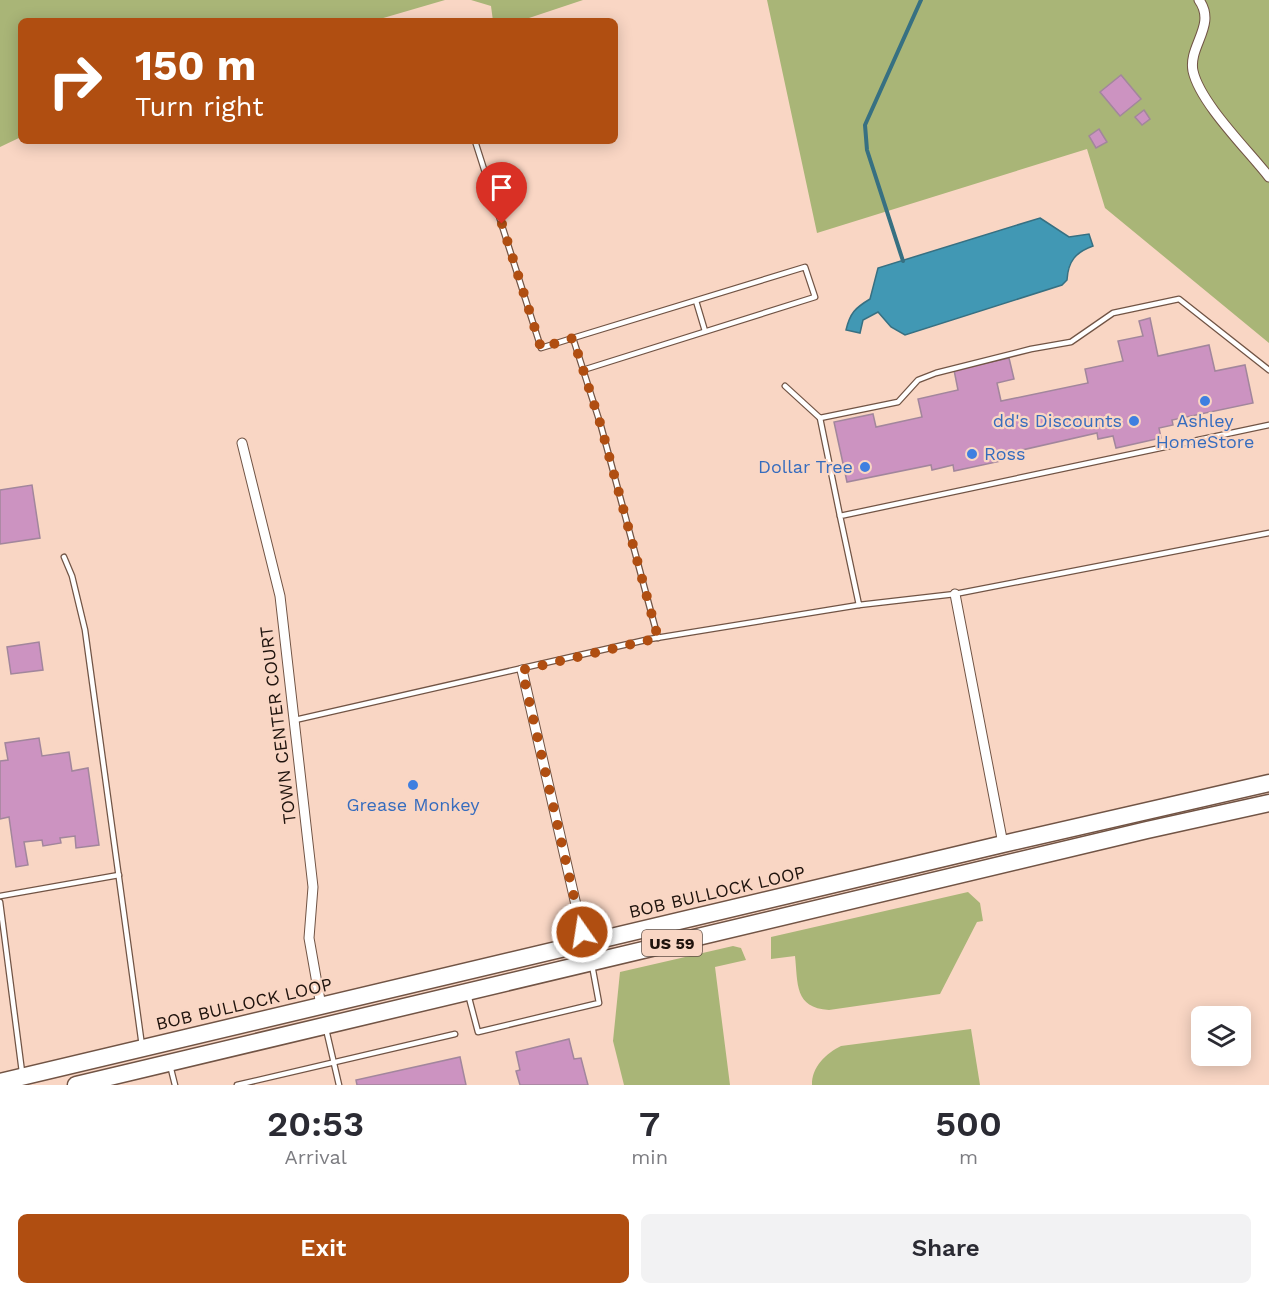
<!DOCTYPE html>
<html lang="en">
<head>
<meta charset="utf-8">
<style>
	body { margin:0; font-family:"Work Sans",sans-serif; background:#f2f2f3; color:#2b2b33; height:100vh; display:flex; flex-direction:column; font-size:22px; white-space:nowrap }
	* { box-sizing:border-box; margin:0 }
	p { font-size:20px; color:#7c7c81 }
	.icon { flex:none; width:33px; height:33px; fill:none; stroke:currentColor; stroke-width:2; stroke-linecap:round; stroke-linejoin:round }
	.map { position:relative; height:1085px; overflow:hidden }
	.side { display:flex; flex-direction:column; background:#fff; flex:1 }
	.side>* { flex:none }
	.top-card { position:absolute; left:18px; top:18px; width:600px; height:126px; border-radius:9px; box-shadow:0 3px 15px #0003; background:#b04e11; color:#fff; overflow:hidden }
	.buttons { position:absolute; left:1191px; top:1006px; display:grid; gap:12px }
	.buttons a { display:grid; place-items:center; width:60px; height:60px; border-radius:9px; background:#fff; box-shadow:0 3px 15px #0003; font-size:30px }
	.pin { position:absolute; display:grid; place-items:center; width:51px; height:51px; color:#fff; margin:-62px -26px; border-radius:50% 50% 50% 0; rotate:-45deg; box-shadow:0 0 6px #0007 }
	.pin .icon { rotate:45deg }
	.me { position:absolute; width:66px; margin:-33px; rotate:347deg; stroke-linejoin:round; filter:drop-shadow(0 0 4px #0008) }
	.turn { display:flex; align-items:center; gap:21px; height:126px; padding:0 18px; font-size:27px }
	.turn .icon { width:78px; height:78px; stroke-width:2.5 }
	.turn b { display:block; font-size:42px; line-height:51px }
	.eta { display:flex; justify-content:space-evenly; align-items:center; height:102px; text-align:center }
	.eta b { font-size:36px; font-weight:600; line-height:42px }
	.primary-button { display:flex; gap:12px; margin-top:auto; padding:12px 18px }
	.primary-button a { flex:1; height:69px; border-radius:9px; background:#b04e11; color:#fff; font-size:24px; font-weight:600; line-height:69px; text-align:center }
	.primary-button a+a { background:#f2f2f3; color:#2b2b33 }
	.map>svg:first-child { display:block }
</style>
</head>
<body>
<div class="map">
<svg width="1269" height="1085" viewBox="0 0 1269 1085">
	<rect width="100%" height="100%" fill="#f9d6c4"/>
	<g fill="#a9b577">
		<path d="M0,0H445L373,21H21V137L0,147Z"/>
		<path d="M471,0H583L520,21H493L491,6Z"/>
		<path d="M767,0H1269V343L1105,208L1087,149L817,233Z"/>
		<path d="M968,892L980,903L983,921L977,922L940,994L829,1010C794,1008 798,983 795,956L771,959V937Z"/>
		<path d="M733,946L741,948L746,960L715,967L730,1085H624L613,1041L620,972Z"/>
		<path d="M971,1029L980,1085H812C811,1068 826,1053 841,1046Z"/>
	</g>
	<path fill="#4198b4" stroke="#377082" stroke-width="1.5" d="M1040,218L1069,237L1089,234L1093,246C1076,252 1068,261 1067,280L1062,285L905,335L891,327L878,312L863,320L860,333L846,330C850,313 855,308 870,299L878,268Z"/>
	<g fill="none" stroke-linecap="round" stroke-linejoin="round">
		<path stroke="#377082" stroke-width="4" d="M903,261L867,150L865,125L921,0"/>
	</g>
	<g fill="#cc93c1" stroke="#a2869c" stroke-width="1.5">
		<path d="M1121,75L1141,99L1120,116L1100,92Z"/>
		<path d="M1144,110L1150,119L1142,125L1135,117Z"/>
		<path d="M1099,129L1107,142L1096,148L1089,136Z"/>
		<path d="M1150,318L1158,356L1209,345L1215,371L1245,365L1253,403L1172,420L1173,425L1159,428L1161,438L1116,448L1113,436L1098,439L1097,433L1000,455L1001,461L954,471L953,465L932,470L931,465L847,482L834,422L873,414L876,427L922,417L918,399L958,390L954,370L1009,358L1014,379L997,383L1001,401L1088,383L1085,369L1123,361L1118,341L1143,336L1139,321Z"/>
		<path d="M32,485L40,538L0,544V490Z"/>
		<path d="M39,642L43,670L11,674L7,647Z"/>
		<path d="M39,738L42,756L69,752L72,771L88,768L99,845L76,848L75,836L60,838L61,843L43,846L42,840L24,842L28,865L16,867L9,817L0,819V761L8,760L5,743Z"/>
		<path d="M569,1039L574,1059L581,1058L588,1085H520L516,1071L520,1070L516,1052Z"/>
		<path d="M460,1057L466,1085H357L356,1080Z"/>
	</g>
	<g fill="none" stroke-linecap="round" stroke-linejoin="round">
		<g stroke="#715445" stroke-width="7">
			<g id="lane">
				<path d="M475,141L541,348L573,338L601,426L658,638"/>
				<path d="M696,301L705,331"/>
				<path d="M573,338L805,267L815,297L583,370"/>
				<path d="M785,386L820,418L898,402L918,380L936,373L1031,349L1071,342L1113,313L1179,299L1269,370"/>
				<path d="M820,418L840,516"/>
				<path d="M1269,425L840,516L859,605L955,594L1269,533"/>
				<path d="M64,557L72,576L85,630L142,1046"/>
				<path d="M295,720L650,639L859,605"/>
				<path d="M0,896L119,875"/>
				<path d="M0,902L22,1072"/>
				<path d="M468,994L478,1032L599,1003L592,965"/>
				<path d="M326,1029L339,1085"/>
				<path d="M170,1065L175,1085"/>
				<path d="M237,1085L455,1034"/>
			</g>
		</g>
		<g stroke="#715445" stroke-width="11">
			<g id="street">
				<path d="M1199,0C1217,25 1188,46 1193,71C1200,103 1248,150 1269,177"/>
				<path d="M242,443L280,596L313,887L309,938L321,1006"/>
				<path d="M955,594L1003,844"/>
				<path d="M522,670L585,944"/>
			</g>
		</g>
		<g stroke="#715445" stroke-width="19">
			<g id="highway">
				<path d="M0,1082L1003,844L1269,783"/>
				<path d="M76,1085L1147,830L1269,803"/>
			</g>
		</g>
		<use href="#lane" stroke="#fff" stroke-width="4.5"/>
		<use href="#street" stroke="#fff" stroke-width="9"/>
		<use href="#highway" stroke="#fff" stroke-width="16"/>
	</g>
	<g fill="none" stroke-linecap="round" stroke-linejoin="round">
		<path stroke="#b04e11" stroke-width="10" stroke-dasharray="0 18" d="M502,224L541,348L573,338L601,426L658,638L522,670L582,932"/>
	</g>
	<g fill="#3f7fe0" stroke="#f9d6c4" stroke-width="2">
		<circle cx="1205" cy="401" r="6"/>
		<circle cx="1134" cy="421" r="6"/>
		<circle cx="972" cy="454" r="6"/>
		<circle cx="865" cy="467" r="6"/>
		<circle cx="413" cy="785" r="6"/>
	</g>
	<g text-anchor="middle" stroke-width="4.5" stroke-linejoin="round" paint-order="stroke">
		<rect fill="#f9d6c4" stroke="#604e44" stroke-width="1.5" x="642" y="930" width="60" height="26" rx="4.5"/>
		<g font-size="16" font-weight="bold" fill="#1f130d">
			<text x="672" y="949">US 59</text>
		</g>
		<g font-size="18" fill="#366cbe" stroke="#f9d6c4" text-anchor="end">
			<text x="1122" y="427">dd's Discounts</text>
			<text x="1205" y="427" text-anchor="middle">Ashley<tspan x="1205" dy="21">HomeStore</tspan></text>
			<text x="984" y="460" text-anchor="start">Ross</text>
			<text x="853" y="473">Dollar Tree</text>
			<text x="413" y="811" text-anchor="middle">Grease Monkey</text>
		</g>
		<g font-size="18" fill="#1f130d" stroke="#f9d6c4">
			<text transform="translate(278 725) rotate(-97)" y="6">TOWN CENTER COURT</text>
			<text transform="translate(717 892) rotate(-13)" y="6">BOB BULLOCK LOOP</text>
			<text transform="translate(244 1004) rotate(-13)" y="6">BOB BULLOCK LOOP</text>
		</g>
	</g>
</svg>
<div class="buttons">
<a><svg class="icon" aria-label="layers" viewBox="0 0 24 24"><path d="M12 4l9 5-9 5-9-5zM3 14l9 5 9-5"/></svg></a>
</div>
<div class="pin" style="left:502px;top:224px;background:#d93025"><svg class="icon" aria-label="arrive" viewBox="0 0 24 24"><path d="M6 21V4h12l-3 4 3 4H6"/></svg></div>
<svg class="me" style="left:582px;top:932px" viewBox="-20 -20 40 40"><circle r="17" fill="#b04e11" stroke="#fff" stroke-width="3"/><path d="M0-11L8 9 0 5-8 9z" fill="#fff"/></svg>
<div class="top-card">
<div class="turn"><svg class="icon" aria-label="right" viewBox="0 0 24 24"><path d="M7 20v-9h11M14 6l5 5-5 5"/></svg><div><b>150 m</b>Turn right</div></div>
</div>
</div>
<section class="side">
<div class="eta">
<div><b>20:53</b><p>Arrival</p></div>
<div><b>7</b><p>min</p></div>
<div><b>500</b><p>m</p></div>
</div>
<div class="primary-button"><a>Exit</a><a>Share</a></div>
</section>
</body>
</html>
